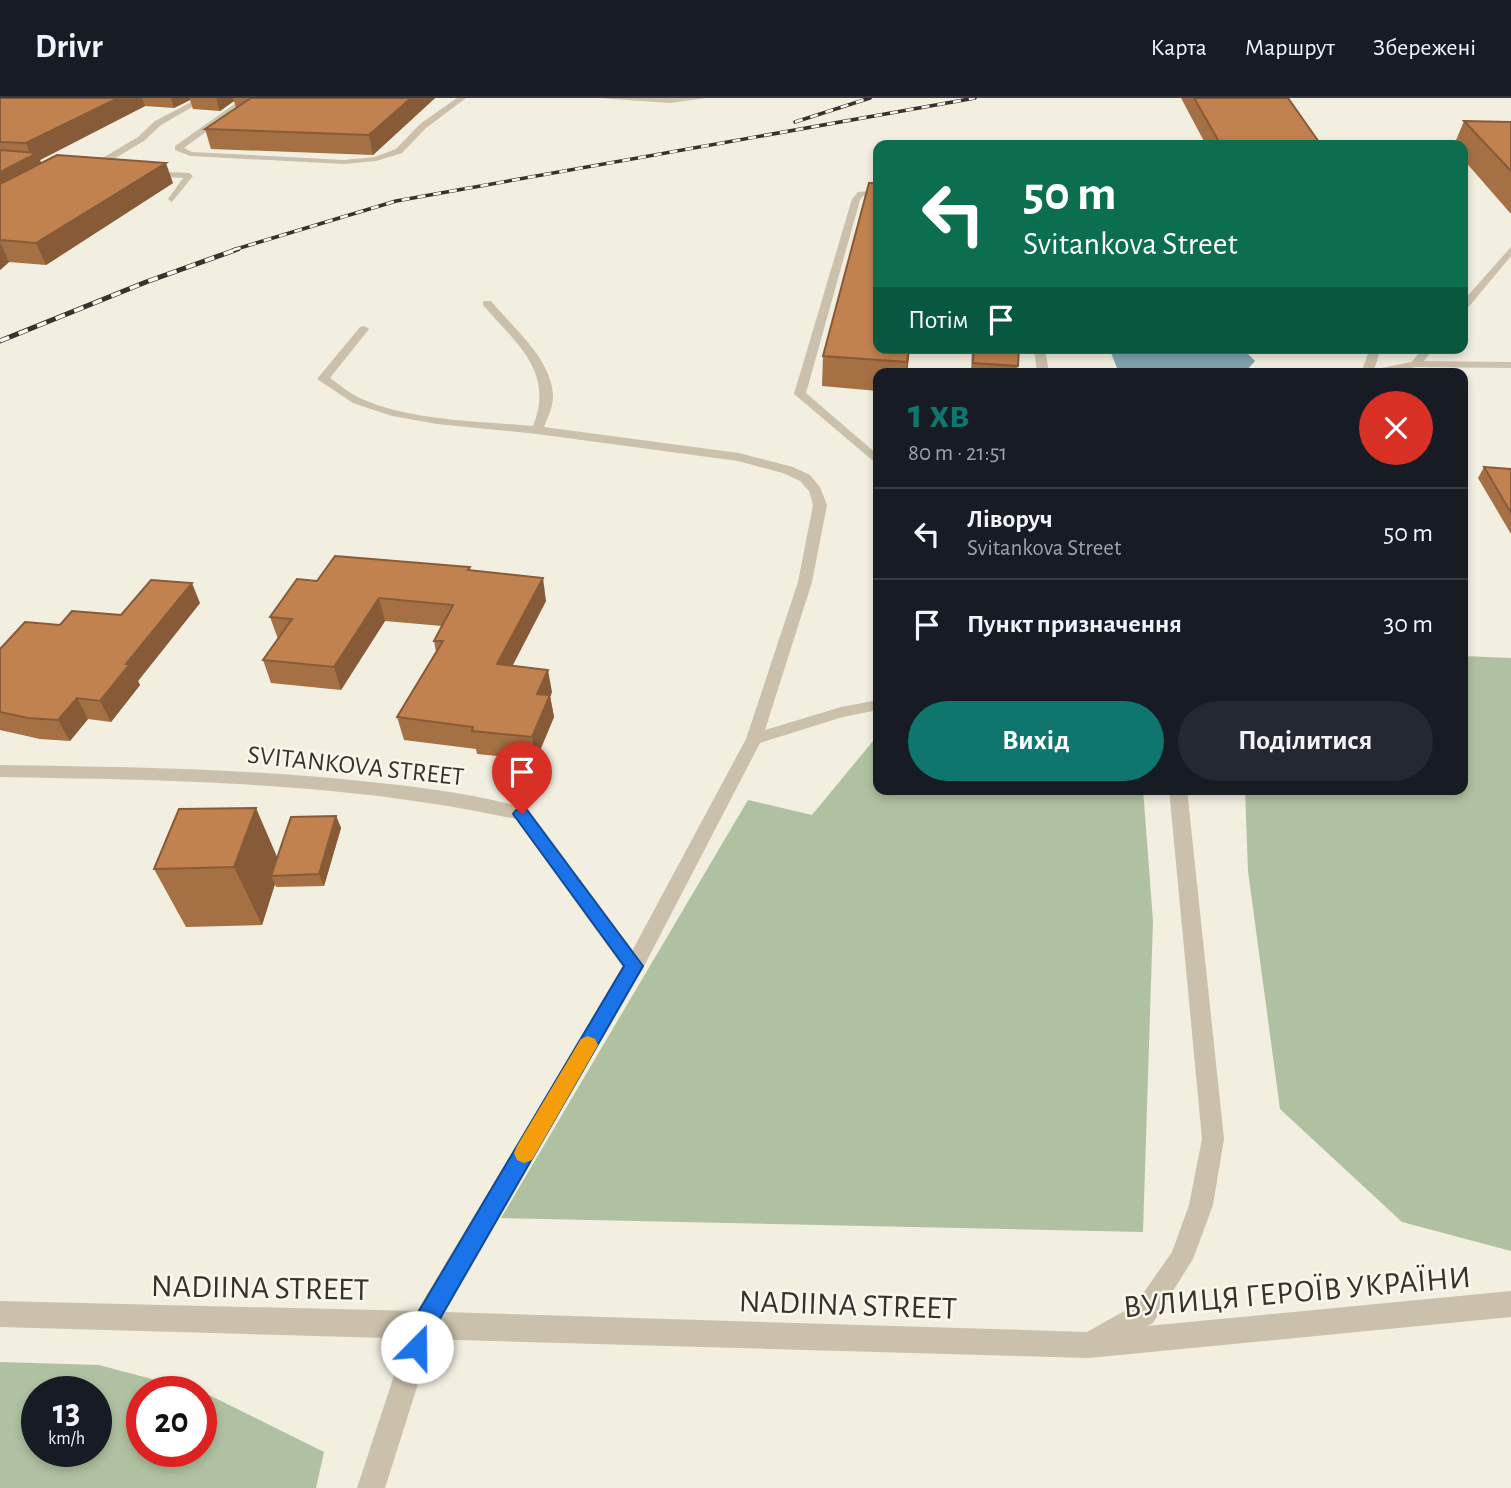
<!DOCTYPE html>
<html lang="uk">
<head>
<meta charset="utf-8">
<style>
	body { margin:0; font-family:"Alegreya Sans",sans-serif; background:#242831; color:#f1f3f6; height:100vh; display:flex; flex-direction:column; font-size:26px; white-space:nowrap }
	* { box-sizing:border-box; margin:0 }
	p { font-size:23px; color:#9ea1a6 }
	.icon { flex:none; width:38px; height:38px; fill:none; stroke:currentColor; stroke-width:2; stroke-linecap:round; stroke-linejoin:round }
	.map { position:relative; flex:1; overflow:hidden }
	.panel { position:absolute; left:873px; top:270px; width:595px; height:427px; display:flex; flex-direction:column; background:#171b24; border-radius:14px; box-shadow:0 4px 10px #0003 }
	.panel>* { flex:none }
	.guide { position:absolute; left:873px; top:42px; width:595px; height:214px; border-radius:14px; box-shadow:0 4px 10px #0003; background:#0b6e4f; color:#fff; overflow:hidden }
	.speed { position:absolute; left:21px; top:1278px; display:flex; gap:14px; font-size:35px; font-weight:700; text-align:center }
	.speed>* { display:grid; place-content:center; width:91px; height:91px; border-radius:50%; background:#171b24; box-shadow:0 4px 10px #0003; line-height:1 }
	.speed small { font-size:18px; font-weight:400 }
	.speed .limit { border:10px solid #d22; background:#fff; color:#111 }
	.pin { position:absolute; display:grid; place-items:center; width:60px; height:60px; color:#fff; margin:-72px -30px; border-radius:50% 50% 50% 0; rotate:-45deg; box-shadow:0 0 7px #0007 }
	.pin .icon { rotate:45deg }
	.me { position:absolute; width:77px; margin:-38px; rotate:22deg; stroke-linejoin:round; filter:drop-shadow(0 0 5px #0008) }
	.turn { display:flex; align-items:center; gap:24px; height:147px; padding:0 35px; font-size:32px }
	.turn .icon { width:91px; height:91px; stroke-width:2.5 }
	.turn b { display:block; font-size:49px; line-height:60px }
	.then { display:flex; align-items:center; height:66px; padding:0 35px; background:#0003; gap:14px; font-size:26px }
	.round { display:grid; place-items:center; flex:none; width:74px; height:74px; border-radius:37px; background:#242831 }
	.summary { display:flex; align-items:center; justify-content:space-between; height:119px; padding:0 35px }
	h1 { font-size:42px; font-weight:600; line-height:52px; color:#0f766e }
	.button { display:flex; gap:14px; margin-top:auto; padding:14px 35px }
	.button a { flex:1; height:80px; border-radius:42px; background:#0f766e; color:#fff; font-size:28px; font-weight:600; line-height:80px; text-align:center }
	.button a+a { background:#242831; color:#f1f3f6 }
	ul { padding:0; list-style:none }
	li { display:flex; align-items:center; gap:21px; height:91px; padding:0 35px; border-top:2px solid #363941 }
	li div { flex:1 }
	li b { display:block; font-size:26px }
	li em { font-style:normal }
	header { display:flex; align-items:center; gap:42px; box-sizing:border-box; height:98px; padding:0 35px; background:#171b24; border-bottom:2px solid #363941 }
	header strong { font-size:33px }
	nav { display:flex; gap:38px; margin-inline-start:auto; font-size:24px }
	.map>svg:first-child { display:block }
</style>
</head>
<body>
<header>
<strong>Drivr</strong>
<nav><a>Карта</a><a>Маршрут</a><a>Збережені</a></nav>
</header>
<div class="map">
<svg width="1511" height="1390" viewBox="0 0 1511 1390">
	<rect width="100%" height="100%" fill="#f2eee0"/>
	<g fill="#b0c1a1" fill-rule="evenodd">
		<path d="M1463,558L1511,560V1153L1402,1124L1280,1011L1248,773L1245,691H1463Z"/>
		<path d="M878,637V691H1143L1153,823L1143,1134L501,1120L748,702L812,717Z"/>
		<path d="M0,1264L99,1267L197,1293H142V1353H201V1295H205L324,1354L316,1390H0ZM37,1293H96V1353H37Z"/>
	</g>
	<path fill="#80a4af" d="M1109,250H1242L1255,263L1244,275H1119Z"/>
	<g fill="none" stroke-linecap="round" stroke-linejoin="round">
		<g fill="#cbc0ac" fill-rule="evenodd">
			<path d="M243,0H252L184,50L192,54L344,62L375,59L396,51L420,26L457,0H466L426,30L402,55L376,63L344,66L190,58L175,52V48Z"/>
			<path d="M598,0H706L670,5Z"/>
			<path d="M144,73L189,75L193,78L172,104L168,101L183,80L147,78Z"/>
			<path d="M878,92V97L863,98L860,102L806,295L878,357V367L794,296L852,101L858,94Z"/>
			<path d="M1511,149V158L1467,211L1463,212V203Z"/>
			<path d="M483,203H491C512,229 552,261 553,298C553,309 548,319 544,329L739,355L793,369L810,377L820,389L827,407L812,484L765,632L841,609L878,602V612L843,619L760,645L641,874L634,876L627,874L624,868L746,641L798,484L813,407L809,393L800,383L783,375L738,363L537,336L437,326L392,318L353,305L317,281L360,229L364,228L369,231L330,280C340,287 350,296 362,301C411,323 479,323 533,328C555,273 516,246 483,207Z"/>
			<path d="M1034,250H1045L1049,275H1037Z"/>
			<path d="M1370,250H1381L1374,272L1365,275L1362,272Z"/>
			<path d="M1423,250H1434L1420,268H1412L1410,266Z"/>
			<path d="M424,1213L433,1217L437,1226L385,1390H357L411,1226L415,1217Z"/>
		</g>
		<g fill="#cbc0ac" fill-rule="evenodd">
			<path d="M199,0H208L161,27L144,43L112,62L87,70L83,68L106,58L138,39L155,23Z"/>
			<path d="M1416,263L1511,264V270L1416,269L1384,275H1357Z"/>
			<path d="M0,667C120,669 241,670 361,683C417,689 474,695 528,711L644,868L445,1214L1087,1234L1135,1207L1172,1154L1189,1107L1202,1041L1169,691H1187L1224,1041L1213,1107L1193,1161L1153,1225L1147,1228L1511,1193V1219L1089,1260L0,1229V1203L417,1213L623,869L516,721C346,684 173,682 0,679Z"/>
		</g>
		<g stroke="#39322b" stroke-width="3.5">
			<g id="rail-far1">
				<path d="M795,24L870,0"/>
				<path d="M233,152L396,103L975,0"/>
			</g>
		</g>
		<g stroke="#39322b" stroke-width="5">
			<path id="rail" d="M0,243L146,184L238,151"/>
		</g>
		<use href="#rail-far1" stroke="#faf7ed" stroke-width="2.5" stroke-dasharray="8" stroke-linecap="butt"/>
		<use href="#rail" stroke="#faf7ed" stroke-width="3.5" stroke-dasharray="10" stroke-linecap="butt"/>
	</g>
	<g fill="#a67045">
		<path d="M0,0H435L373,57L211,51L205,31L236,10L234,3L220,13L193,11L190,2L174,10L145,8L40,62L41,65L173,85L46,167L9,164L0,172Z"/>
		<path d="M1181,0H1288L1321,47H1206Z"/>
		<path d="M1464,23L1511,24V116L1463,61V47H1454Z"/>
		<path d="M878,250H910L907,275H878V293L822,288L823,258Z"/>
		<path d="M972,250H1019L1017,275H971Z"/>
		<path d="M1484,369L1511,371V436L1478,380Z"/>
		<path d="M471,472L546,503L512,568L552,594L550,598L554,619L536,662L477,656L476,651L404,642L397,619L436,554L434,543L442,528L385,523L341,592L271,585L263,562L278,541L270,519Z"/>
		<path d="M200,505L138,583L140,587L111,624L88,621L70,643L40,641L0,632V551L60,527Z"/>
		<path d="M336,718L341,730L324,788L276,789L275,786L262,827L186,829L154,771L277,760Z"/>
	</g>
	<g fill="#875b38">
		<path d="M118,0H142L145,8L40,62L45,76L0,100V74L31,58L26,45Z"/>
		<path d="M171,0H190V2L174,10Z"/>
		<path d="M216,0H233L234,3L220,13Z"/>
		<path d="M411,0H435L373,57L369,37Z"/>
		<path d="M166,65L173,85L46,167L36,145Z"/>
		<path d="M0,144L9,164L0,172Z"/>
		<path d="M909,250H910L907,275H906Z"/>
		<path d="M543,480L546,503L502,588L497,566Z"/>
		<path d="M192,485L200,505L138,583L140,587L111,624L100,603L126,566Z"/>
		<path d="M379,500L385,523L341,592L334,569Z"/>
		<path d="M548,572L552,594L550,598L554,619L536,662L532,639L537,596Z"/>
		<path d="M77,600L88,621L70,643L58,622Z"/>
		<path d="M256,710L281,768L271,778L275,786L262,827L234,769Z"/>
		<path d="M336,718L341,730L324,788L319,776Z"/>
	</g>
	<g fill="#c18250" stroke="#875b38" stroke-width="2">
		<path d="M0,0H118L26,45L0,44Z"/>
		<path d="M251,0H411L369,37L205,31Z"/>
		<path d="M1194,0H1288L1321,47H1221Z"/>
		<path d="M1464,23L1511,24V73Z"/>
		<path d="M0,52L37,55L0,74Z"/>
		<path d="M57,57L166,65L36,145L0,142V86Z"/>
		<path d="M869,85H878V250H909L907,264L823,258Z"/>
		<path d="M974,250H1019L1018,268L973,265Z"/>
		<path d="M1484,369L1511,371V415Z"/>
		<path d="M335,458L470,469L468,472L543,480L497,566L548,572L537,596L550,597L532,639L472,633L473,629L397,619L443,543H434L453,507L379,500L334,569L263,562L292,521L270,519L297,481L317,483Z"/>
		<path d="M151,482L192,485L126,566H130L100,603L77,600L58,622L28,620L0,614V551L25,524L60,527L72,513L121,517Z"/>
		<path d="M256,710L234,769L154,771L179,711Z"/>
		<path d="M336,718L319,776L271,778L291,719Z"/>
	</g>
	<path fill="#1a73e8" stroke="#114b97" stroke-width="2" d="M522,710L527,712L643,868L434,1231L425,1258L417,1261L408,1258L405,1249L416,1218L624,868L516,720L513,716L516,712Z"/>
	<path fill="#f59e0b" d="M588,938L595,941L598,947L595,952L532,1062L524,1065L517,1062L514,1055L517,1048L581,941Z"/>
	<g text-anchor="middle" stroke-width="5" stroke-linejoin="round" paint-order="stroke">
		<g font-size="26" fill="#39322b" stroke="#faf7ed">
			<text transform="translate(356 667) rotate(6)" y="9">SVITANKOVA STREET</text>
		</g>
		<g font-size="32" fill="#39322b" stroke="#faf7ed">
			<text transform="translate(260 1189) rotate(1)" y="11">NADIINA STREET</text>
			<text transform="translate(1297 1193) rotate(-5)" y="11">ВУЛИЦЯ ГЕРОЇВ УКРАЇНИ</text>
			<text transform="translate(848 1206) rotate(2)" y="11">NADIINA STREET</text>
		</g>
	</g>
</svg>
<div class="speed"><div>13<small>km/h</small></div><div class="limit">20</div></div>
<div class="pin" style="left:522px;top:716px;background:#d93025"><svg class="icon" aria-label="arrive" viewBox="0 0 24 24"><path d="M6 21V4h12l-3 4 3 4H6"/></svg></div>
<svg class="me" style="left:417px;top:1249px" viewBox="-20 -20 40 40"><circle r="19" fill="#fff"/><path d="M0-13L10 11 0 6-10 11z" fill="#1a73e8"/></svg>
<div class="guide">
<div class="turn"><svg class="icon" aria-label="left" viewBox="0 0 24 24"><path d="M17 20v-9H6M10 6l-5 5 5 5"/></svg><div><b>50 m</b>Svitankova Street</div></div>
<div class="then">Потім<svg class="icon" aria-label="arrive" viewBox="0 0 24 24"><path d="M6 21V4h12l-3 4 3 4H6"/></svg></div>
</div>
<section class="panel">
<div class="summary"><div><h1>1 хв</h1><p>80 m · 21:51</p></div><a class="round" style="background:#d93025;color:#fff"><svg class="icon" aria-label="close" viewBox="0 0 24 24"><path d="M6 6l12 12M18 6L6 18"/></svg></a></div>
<ul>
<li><svg class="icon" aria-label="left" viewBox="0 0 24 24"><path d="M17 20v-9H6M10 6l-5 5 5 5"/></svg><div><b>Ліворуч</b><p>Svitankova Street</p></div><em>50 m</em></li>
<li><svg class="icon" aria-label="arrive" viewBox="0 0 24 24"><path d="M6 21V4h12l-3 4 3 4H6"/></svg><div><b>Пункт призначення</b></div><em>30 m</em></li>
</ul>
<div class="button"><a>Вихід</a><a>Поділитися</a></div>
</section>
</div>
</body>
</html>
